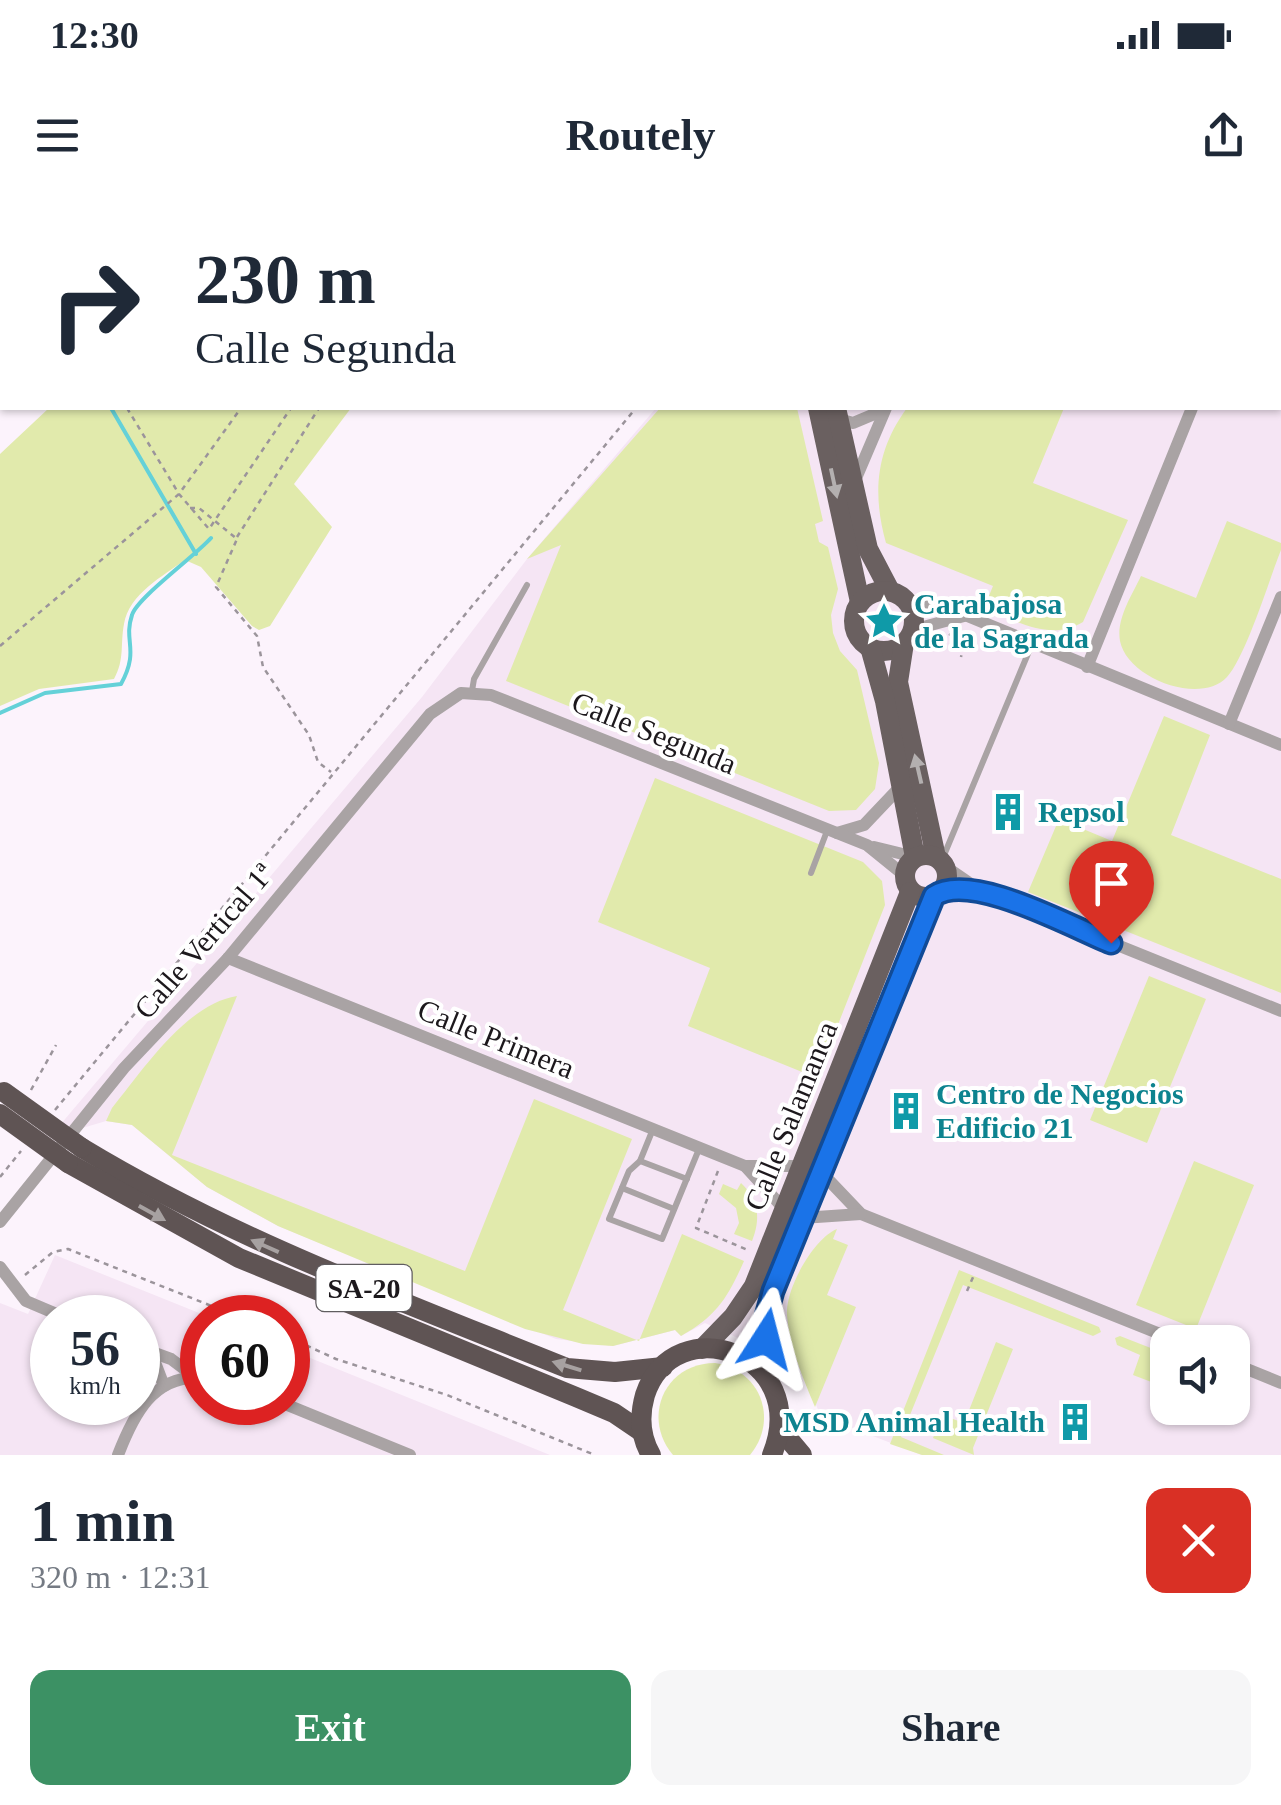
<!DOCTYPE html>
<html lang="en">
<head>
<meta charset="utf-8">
<style>
	body { margin:0; font-family:Georgia,serif; background:#f6f6f7; color:#1f2937; height:100vh; display:flex; flex-direction:column; font-size:38px; white-space:nowrap }
	* { box-sizing:border-box; margin:0 }
	p { font-size:32px; color:#747a83 }
	.icon { flex:none; width:55px; height:55px; fill:none; stroke:currentColor; stroke-width:2; stroke-linecap:round; stroke-linejoin:round }
	.map { position:relative; height:1255px; overflow:hidden }
	.side { display:flex; flex-direction:column; background:#fff; flex:1 }
	.side>* { flex:none }
	.banner { position:absolute; left:0px; top:0px; width:1282px; height:210px; box-shadow:0 2px 8px #0004; background:#fff; color:#1f2937; overflow:hidden }
	.buttons { position:absolute; left:1150px; top:1125px; display:grid; gap:20px }
	.buttons a { display:grid; place-items:center; width:100px; height:100px; border-radius:20px; background:#fff; box-shadow:0 2px 8px #0004; font-size:50px }
	.speed { position:absolute; left:30px; top:1095px; display:flex; gap:20px; font-size:50px; font-weight:700; text-align:center }
	.speed>* { display:grid; place-content:center; width:130px; height:130px; border-radius:50%; background:#fff; box-shadow:0 2px 8px #0004; line-height:1 }
	.speed small { font-size:25px; font-weight:400 }
	.speed .limit { border:15px solid #d22; background:#fff; color:#111 }
	.pin { position:absolute; display:grid; place-items:center; width:85px; height:85px; color:#fff; margin:-102px -42px; border-radius:50% 50% 50% 0; rotate:-45deg; box-shadow:0 0 10px #0007 }
	.pin .icon { rotate:45deg }
	.me { position:absolute; width:110px; margin:-55px; rotate:9deg; stroke-linejoin:round; filter:drop-shadow(0 0 8px #0008) }
	.turn { display:flex; align-items:center; gap:35px; height:210px; padding:0 30px; font-size:45px }
	.turn .icon { width:130px; height:130px; stroke-width:2.5 }
	.turn b { display:block; font-size:70px; line-height:85px }
	.round { display:grid; place-items:center; flex:none; width:105px; height:105px; border-radius:20px; background:#f6f6f7 }
	.head { display:flex; align-items:center; justify-content:space-between; height:170px; padding:0 30px }
	h1 { font-size:60px; font-weight:700; line-height:75px }
	.primary-button { display:flex; gap:20px; margin-top:auto; padding:20px 30px }
	.primary-button a { flex:1; height:115px; border-radius:20px; background:#3c9164; color:#fff; font-size:40px; font-weight:700; line-height:115px; text-align:center }
	.primary-button a+a { background:#f6f6f7; color:#1f2937 }
	.status { display:flex; justify-content:space-between; align-items:center; height:70px; padding:0 50px; background:#fff; direction:ltr }
	.status svg { height:28px; fill:currentColor }
	header { display:flex; justify-content:space-between; align-items:center; height:130px; padding:0 30px; background:#fff; font-size:45px; font-weight:700 }
	.map>svg:first-child { display:block }
</style>
</head>
<body>
<div class="status"><b>12:30</b><svg viewBox="0 0 49 12"><path d="M0 12V9h3v3zM5 12V6h3v6zM10 12V3h3v9zM15 12V0h3v12zM26 1h20v11H26zM47 4h2v5h-2z"/></svg></div>
<header><svg class="icon" aria-label="menu" viewBox="0 0 24 24"><path d="M4 6h16M4 12h16M4 18h16"/></svg>Routely<svg class="icon" aria-label="share" viewBox="0 0 24 24"><path d="M12 15V3M7 8l5-5 5 5M5 13v7h14v-7"/></svg></header>
<div class="map">
<svg width="1281" height="1255" viewBox="0 0 1281 1255">
	<rect width="100%" height="100%" fill="#fcf3fc"/>
	<g fill="#f5e5f4" fill-rule="evenodd">
		<path d="M833,0H1281V1255H922L821,1216L798,1165L705,1123L681,1136L675,1130L613,1146L556,1139L278,1026L207,987L132,925L106,921L49,938L422,497L527,359L656,208H1280V2ZM1168,1142H1232V1208H1168Z"/>
		<path d="M55,1055L209,1117L202,1118V1202H288V1149L550,1255H0V1103L28,1114ZM52,1118H138V1202H52Z"/>
	</g>
	<g fill="#e1eaac">
		<path d="M49,208H351L294,284L332,327L270,426L259,430L252,426L201,367L185,360C163,376 129,394 124,424C120,445 125,459 114,479L39,489L0,506V254Z"/>
		<path d="M660,208H797L823,321L815,324L819,342L828,347L838,389L831,415L833,433L840,451L857,470L879,563L875,589L856,610L829,611L506,481L561,345L527,359Z"/>
		<path d="M907,208H1064L1033,283L1128,320L1083,422C1050,442 1017,421 984,408L993,386L886,343C872,293 876,250 907,208Z"/>
		<path d="M1227,321L1281,343V350C1269,380 1246,456 1227,477C1200,506 1127,478 1120,441C1116,419 1132,395 1141,376L1196,398Z"/>
		<path d="M1164,516L1210,535L1171,635L1281,679V793L1028,692L1059,619L1112,641Z"/>
		<path d="M655,578L863,662L882,681L885,705L817,878L688,826L710,768L598,722Z"/>
		<path d="M1149,776L1206,799L1147,943L1090,920Z"/>
		<path d="M237,796L172,955L465,1071L534,899L632,939L563,1110L639,1141L682,1034L744,1061C728,1097 717,1116 681,1136L675,1130L613,1146L583,1144L525,1129L278,1026L207,987L132,925L106,921L112,908C143,870 186,804 237,796Z"/>
		<path d="M1194,961L1254,985L1196,1129L1136,1105Z"/>
		<path d="M741,983C759,1000 761,1019 752,1041L734,1034L739,1023L736,1008L719,994L723,984L737,990Z"/>
		<path d="M837,1029L833,1039L848,1045L827,1095L856,1107L815,1207C803,1178 789,1146 787,1115C785,1089 814,1038 837,1029Z"/>
		<path d="M959,1070L1099,1127L1101,1132L1093,1136L963,1085L901,1237L944,1255H922L890,1244Z"/>
		<path d="M1120,1136L1166,1154L1154,1183L1133,1175L1140,1155L1117,1145L1115,1138Z"/>
		<path d="M996,1142L1013,1149L973,1248L974,1255L933,1238L942,1215L964,1223Z"/>
		<path d="M715,1163C761,1170 779,1220 750,1255H673C641,1217 665,1163 715,1163Z"/>
	</g>
	<g fill="none" stroke-linecap="round" stroke-linejoin="round">
		<g stroke="#64d1d8" stroke-width="4">
			<path d="M0,16L2,21"/>
			<path d="M111,208L196,354"/>
			<path d="M0,513L45,493L121,484C140,449 123,442 132,415C137,398 195,356 211,338"/>
		</g>
		<g stroke="#9b949b" stroke-width="2.5" stroke-dasharray="5 5" stroke-linecap="butt">
			<path d="M17,0L19,2"/>
			<path d="M42,2L45,0"/>
			<path d="M137,2L140,0"/>
			<path d="M181,2L184,0"/>
			<path d="M389,2L391,0"/>
			<path d="M420,2L421,0"/>
			<path d="M440,2L441,0"/>
			<path d="M807,2L809,0"/>
			<path d="M852,2L853,0"/>
			<path d="M0,171L2,168"/>
			<path d="M127,208L179,294L209,329L291,208"/>
			<path d="M190,308H199L237,339L216,387L257,436L263,467L309,535L318,562L331,572"/>
			<path d="M237,337L319,208"/>
			<path d="M949,434L964,443L961,457"/>
			<path d="M0,446L179,294L241,208"/>
			<path d="M31,890L56,845"/>
			<path d="M55,910L636,208"/>
			<path d="M718,971L696,1028L750,1051"/>
			<path d="M0,977L21,951"/>
			<path d="M25,1075L53,1052L68,1049L242,1118"/>
			<path d="M967,1091L974,1075"/>
			<path d="M288,1137L336,1159L447,1195L595,1255"/>
		</g>
		<g stroke="#a9a3a4" stroke-width="6">
			<path d="M472,491L474,479L527,385"/>
			<path d="M942,660L1032,444"/>
			<path d="M811,673L827,631"/>
			<path d="M653,929L640,961L629,971L609,1019L662,1039L699,949"/>
			<path d="M640,961L687,979"/>
			<path d="M622,988L674,1009"/>
		</g>
		<g stroke="#a9a3a4" stroke-width="12">
			<path d="M1267,0L1271,2"/>
			<path d="M163,2L166,0"/>
			<path d="M1036,2L1038,0"/>
			<path d="M1280,9H1281"/>
			<path d="M0,134L2,132"/>
			<path d="M839,219L853,223L884,210"/>
			<path d="M854,283L886,208"/>
			<path d="M905,400L948,408L1281,545"/>
			<path d="M910,436L927,426L964,416"/>
			<path d="M1087,467L1192,208"/>
			<path d="M1229,524L1281,397"/>
			<path d="M837,633L864,625L901,586"/>
			<path d="M874,647L915,657"/>
			<path d="M946,667L978,689L1281,811"/>
			<path d="M941,691L978,689"/>
			<path d="M228,758L745,966H803"/>
			<path d="M745,966L785,1010"/>
			<path d="M821,972L861,1014L1180,1142"/>
			<path d="M802,1018L861,1014"/>
			<path d="M0,1022L124,868L228,758L430,514L461,493L491,495L867,645L904,675"/>
			<path d="M0,1067L26,1101L66,1118"/>
			<path d="M138,1147L171,1159L195,1177"/>
			<path d="M151,1152L164,1186"/>
			<path d="M1232,1163L1281,1183"/>
			<path d="M280,1202L410,1255"/>
			<path d="M118,1255C133,1216 153,1174 202,1178"/>
		</g>
		<g stroke="#6a6060" stroke-width="20">
			<path d="M773,0L774,2"/>
			<path d="M788,0V2"/>
			<path d="M818,208L860,402"/>
			<path d="M836,208L868,349L890,391"/>
			<circle cx="884" cy="421" r="30"/>
			<path d="M904,443L898,482L936,657"/>
			<path d="M870,447L885,501L915,657"/>
			<circle cx="926" cy="676" r="21"/>
			<path d="M702,1149L733,1117L754,1086L910,692"/>
			<path d="M769,1178L768,1104L933,696"/>
		</g>
		<g stroke="#5f5454" stroke-width="20">
			<path d="M82,948C236,1041 401,1101 567,1168L615,1172L663,1167"/>
			<path d="M68,963L239,1058L576,1197L614,1213L642,1232"/>
			<path d="M781,1230L802,1255"/>
			<path d="M651,1255C640,1236 639,1216 645,1195C674,1107 813,1153 772,1255"/>
		</g>
		<g stroke="#5f5454" stroke-width="20">
			<path d="M4,892L82,948"/>
			<path d="M0,914L68,963"/>
		</g>
	</g>
	<defs><path id="oneway-solid" d="M-6-.8H1V-3.2L6.5 0L1 3.2V.8H-6Z" transform="scale(2.5)"/></defs>
	<g fill="#b4b0b0">
		<use href="#oneway-solid" transform="translate(834 283) rotate(78)"/>
		<use href="#oneway-solid" transform="translate(918 569) rotate(-103)"/>
	</g>
	<g fill="#a7a1a1">
		<use href="#oneway-solid" transform="translate(152 1013) rotate(29)"/>
		<use href="#oneway-solid" transform="translate(265 1046) rotate(-156)"/>
		<use href="#oneway-solid" transform="translate(567 1166) rotate(-163)"/>
	</g>
	<g fill="none" stroke-linecap="round" stroke-linejoin="round">
		<g stroke="#114b97" stroke-width="25">
			<path id="route" d="M766,1139L765,1120L773,1091L934,696C971,671 1071,727 1111,743"/>
		</g>
		<use href="#route" stroke="#1a73e8" stroke-width="18"/>
	</g>
	<defs>
		<g id="sight-bare" transform="scale(3)"><path d="M0-6L1.8-2.2L6-1.7L2.9 1.2L3.7 5.4L0 3.3L-3.7 5.4L-2.9 1.2L-6-1.7L-1.8-2.2Z" fill="#0f9aa8" stroke="#fff" stroke-width="2.5" paint-order="stroke"/></g>
		<g id="building-bare" transform="scale(3)"><path d="M-4-6H4V6H1V3H-1V6H-4ZM-2.5-4.3h1.7v1.8h-1.7ZM.8-4.3h1.7v1.8H.8ZM-2.5-1h1.7V.8h-1.7ZM.8-1h1.7V.8H.8Z" fill="#0f9aa8" stroke="#fff" stroke-width="2.5" paint-order="stroke"/></g>
	</defs>
	<g fill-rule="evenodd">
		<use href="#sight-bare" x="884" y="421"/>
		<use href="#building-bare" x="1008" y="612"/>
		<use href="#building-bare" x="906" y="911"/>
		<use href="#building-bare" x="1075" y="1222"/>
	</g>
	<g text-anchor="middle" stroke-width="8" stroke-linejoin="round" paint-order="stroke">
		<rect fill="#fff" stroke="#605d60" stroke-width="2.5" x="316.5" y="1065" width="95" height="46" rx="8"/>
		<g font-size="28" font-weight="bold" fill="#1c181c">
			<text x="364" y="1098">SA-20</text>
		</g>
		<g font-size="30" font-weight="bold" fill="#0d838f" stroke="#fff" text-anchor="start">
			<text x="914" y="414">Carabajosa<tspan x="914" dy="34">de la Sagrada</tspan></text>
			<text x="1038" y="622">Repsol</text>
			<text x="936" y="904">Centro de Negocios<tspan x="936" dy="34">Edificio 21</tspan></text>
			<text x="1045" y="1232" text-anchor="end">MSD Animal Health</text>
		</g>
		<g font-size="30" fill="#1c181c" stroke="#fff">
			<text transform="translate(654 533) rotate(22)" y="10">Calle Segunda</text>
			<text transform="translate(204 741) rotate(-49)" y="10">Calle Vertical 1ª</text>
			<text transform="translate(496 839) rotate(22)" y="10">Calle Primera</text>
			<text transform="translate(791 916) rotate(-68)" y="10">Calle Salamanca</text>
		</g>
	</g>
</svg>
<div class="buttons">
<a><svg class="icon" aria-label="sound" viewBox="0 0 24 24"><path d="M4 9h4l5-4v14l-5-4H4zM17 9q2 3 0 6"/></svg></a>
</div>
<div class="speed"><div>56<small>km/h</small></div><div class="limit">60</div></div>
<div class="pin" style="left:1111px;top:743px;background:#d93025"><svg class="icon" aria-label="arrive" viewBox="0 0 24 24"><path d="M6 21V4h12l-3 4 3 4H6"/></svg></div>
<svg class="me" style="left:766px;top:1139px" viewBox="-20 -20 40 40"><path d="M0-17L14 15 0 8-14 15z" fill="#1a73e8" stroke="#fff" stroke-width="4"/></svg>
<div class="banner">
<div class="turn"><svg class="icon" aria-label="right" viewBox="0 0 24 24"><path d="M7 20v-9h11M14 6l5 5-5 5"/></svg><div><b>230 m</b>Calle Segunda</div></div>
</div>
</div>
<section class="side">
<div class="head"><div><h1>1 min</h1><p>320 m · 12:31</p></div><a class="round" style="background:#d93025;color:#fff"><svg class="icon" aria-label="close" viewBox="0 0 24 24"><path d="M6 6l12 12M18 6L6 18"/></svg></a></div>
<div class="primary-button"><a>Exit</a><a>Share</a></div>
</section>
</body>
</html>
